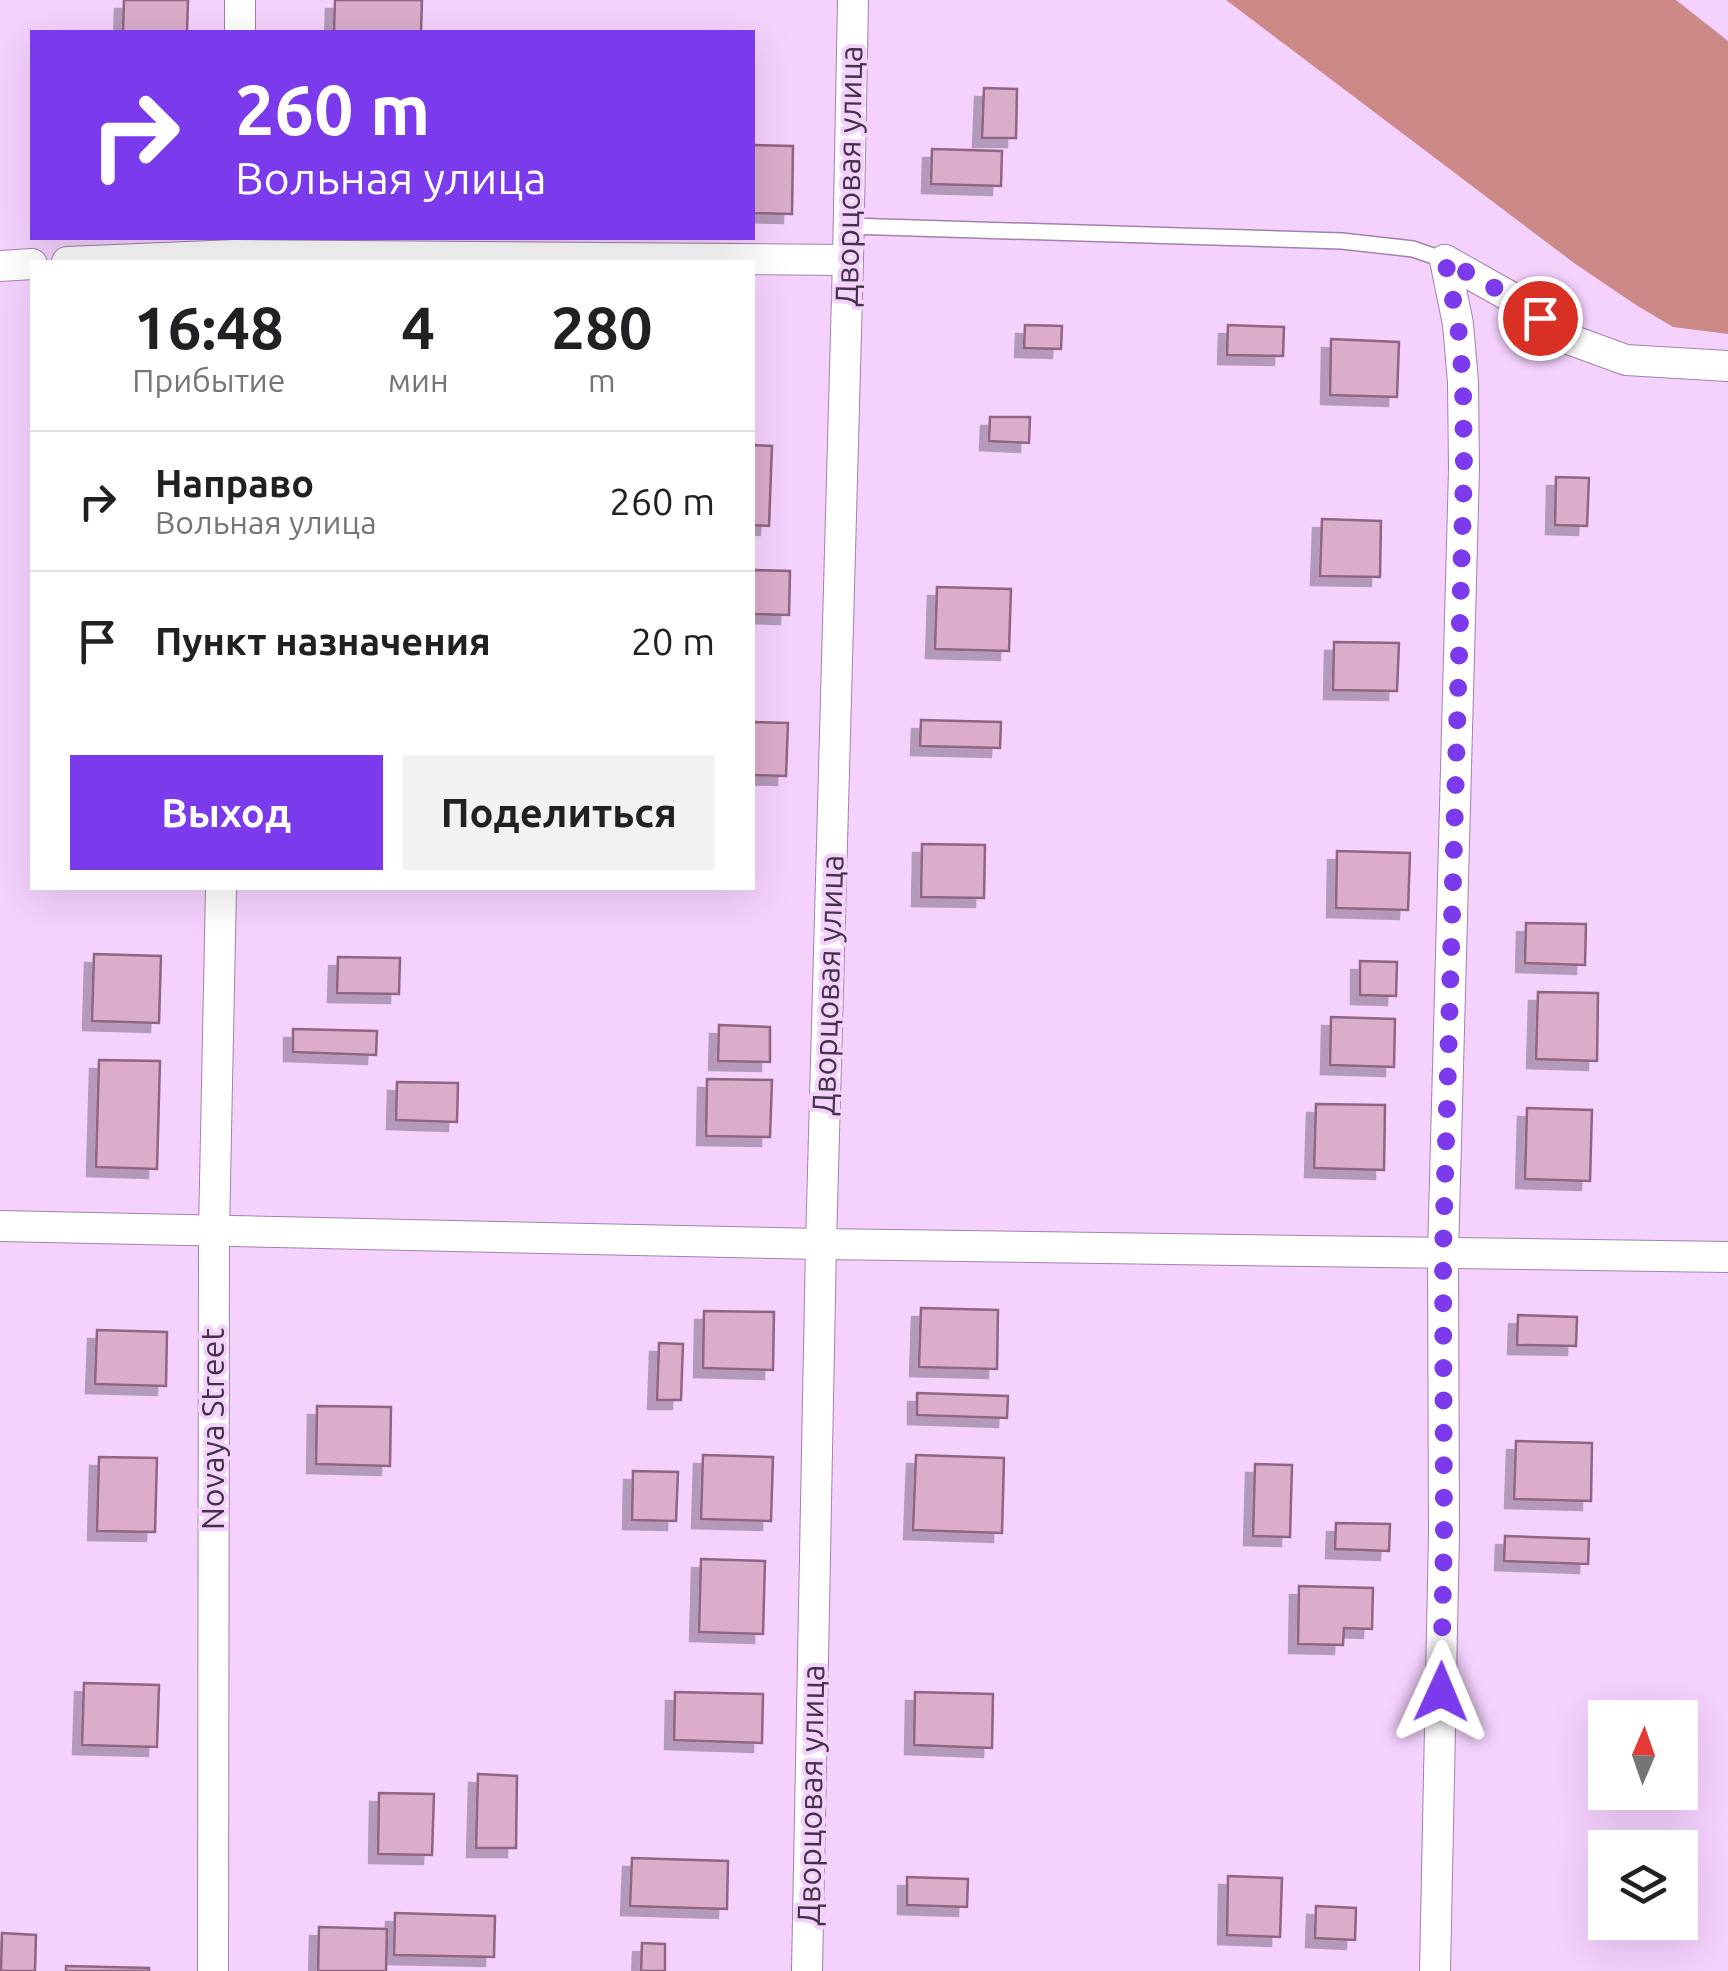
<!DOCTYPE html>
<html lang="ru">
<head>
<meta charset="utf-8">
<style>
	body { margin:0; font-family:Ubuntu,sans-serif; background:#f2f2f2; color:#202124; height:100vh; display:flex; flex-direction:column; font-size:38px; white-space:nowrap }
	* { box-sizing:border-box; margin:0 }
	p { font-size:32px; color:#757577 }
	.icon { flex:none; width:55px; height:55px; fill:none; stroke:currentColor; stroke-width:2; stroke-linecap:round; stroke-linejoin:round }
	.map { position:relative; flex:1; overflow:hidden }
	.panel { position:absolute; left:30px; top:260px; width:725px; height:630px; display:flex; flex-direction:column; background:#fff; border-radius:0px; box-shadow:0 10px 40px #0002 }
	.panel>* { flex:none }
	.banner { position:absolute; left:30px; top:30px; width:725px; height:210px; border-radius:0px; box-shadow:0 10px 40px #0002; background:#7c3aed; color:#fff; overflow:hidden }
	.needle { width:65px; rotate:2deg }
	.fabs { position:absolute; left:1588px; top:1700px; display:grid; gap:20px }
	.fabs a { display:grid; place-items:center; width:110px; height:110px; border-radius:0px; background:#fff; box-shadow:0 10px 40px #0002; font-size:50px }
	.pin { position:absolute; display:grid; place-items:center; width:85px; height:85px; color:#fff; margin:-42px; border:5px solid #fff; border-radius:50%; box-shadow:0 2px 10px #0007 }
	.me { position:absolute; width:110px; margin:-55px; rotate:1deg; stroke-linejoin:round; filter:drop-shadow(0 0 8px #0008) }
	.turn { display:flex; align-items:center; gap:35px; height:210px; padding:0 40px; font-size:45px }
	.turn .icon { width:130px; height:130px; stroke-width:2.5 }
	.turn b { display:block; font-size:70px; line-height:85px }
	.eta { display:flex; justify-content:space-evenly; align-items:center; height:170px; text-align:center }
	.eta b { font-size:60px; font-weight:600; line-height:70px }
	.button { display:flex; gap:20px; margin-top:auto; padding:20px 40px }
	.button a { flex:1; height:115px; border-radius:0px; background:#7c3aed; color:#fff; font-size:40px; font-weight:600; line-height:115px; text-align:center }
	.button a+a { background:#f2f2f2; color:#202124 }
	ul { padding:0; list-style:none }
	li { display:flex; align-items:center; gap:30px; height:140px; padding:0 40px; border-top:2px solid #e0e0e0 }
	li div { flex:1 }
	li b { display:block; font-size:38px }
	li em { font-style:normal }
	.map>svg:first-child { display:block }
</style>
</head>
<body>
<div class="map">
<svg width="1728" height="1971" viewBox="0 0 1728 1971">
	<defs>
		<filter id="shadow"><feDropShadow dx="-9" dy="9" stdDeviation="0" flood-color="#0004"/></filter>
	</defs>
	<rect width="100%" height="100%" fill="#f5d2fe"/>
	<path fill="#cd8888" d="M1226,0H1676L1728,41V334L1673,327L1636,305L1574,263Z"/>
	<g fill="#dcadcb" stroke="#906581" stroke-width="2.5" filter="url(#shadow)">
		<path d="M124,0H188L187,32H123Z"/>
		<path d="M335,0H422L421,32H334Z"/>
		<path d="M984,88L1017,89L1016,138H982Z"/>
		<path d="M752,145L793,146L792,214L752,213Z"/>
		<path d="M932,149L1002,151L1001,186L931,184Z"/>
		<path d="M1025,325L1062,326L1061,349L1024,348Z"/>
		<path d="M1228,325L1284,327L1283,356L1227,355Z"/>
		<path d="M1331,339L1399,342L1397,397L1330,395Z"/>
		<path d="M990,417H1030L1029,443L989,441Z"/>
		<path d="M752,445L772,446L769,526L752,525Z"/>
		<path d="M1556,477L1589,478L1587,526L1555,525Z"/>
		<path d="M1322,519L1381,521L1380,577L1320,576Z"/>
		<path d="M752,570L790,571L789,615L752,614Z"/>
		<path d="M937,587L1011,589L1009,651L935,649Z"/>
		<path d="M1334,642L1399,643L1397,691L1333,690Z"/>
		<path d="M921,720L1001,722L1000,748L920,746Z"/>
		<path d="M752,722L788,723L786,776L752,775Z"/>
		<path d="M922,844L985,845L984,898L921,897Z"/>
		<path d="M1337,851L1410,853L1408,910L1336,908Z"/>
		<path d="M1526,923L1586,924L1585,965L1525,963Z"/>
		<path d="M94,954L161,956L159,1023L92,1021Z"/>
		<path d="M338,957L400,958L399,994L337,993Z"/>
		<path d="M1360,961L1397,962L1396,996L1360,995Z"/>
		<path d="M1538,992L1598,993L1597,1061L1536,1059Z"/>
		<path d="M1331,1017L1395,1019L1394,1067L1330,1065Z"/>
		<path d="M719,1025L770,1027V1062L718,1061Z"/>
		<path d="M293,1029L377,1031L376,1055L293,1052Z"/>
		<path d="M99,1060L160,1061L157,1169L96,1167Z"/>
		<path d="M707,1079L772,1080L770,1137L706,1136Z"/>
		<path d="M397,1082L458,1083L457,1122L396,1120Z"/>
		<path d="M1316,1104L1385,1105L1384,1170L1314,1168Z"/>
		<path d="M1527,1108L1592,1110L1590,1181L1525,1179Z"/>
		<path d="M921,1308L998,1310L997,1369L919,1367Z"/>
		<path d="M704,1311L774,1312L773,1370L703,1368Z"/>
		<path d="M1518,1315L1577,1317L1576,1346L1517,1345Z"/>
		<path d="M97,1330L167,1332L166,1386L95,1384Z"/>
		<path d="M659,1343L683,1344L681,1400H657Z"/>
		<path d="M917,1393L1008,1396L1007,1418L917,1415Z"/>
		<path d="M317,1406L391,1407L390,1466L316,1464Z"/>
		<path d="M1516,1441L1592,1443L1591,1501L1514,1499Z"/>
		<path d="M703,1455L773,1457L771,1521L701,1519Z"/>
		<path d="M916,1455L1004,1458L1002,1533L913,1530Z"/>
		<path d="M99,1457L157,1458L155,1532L97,1531Z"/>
		<path d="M1255,1464L1292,1465L1290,1537L1253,1536Z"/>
		<path d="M633,1471L678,1472L676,1521L632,1520Z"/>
		<path d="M1336,1523L1390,1524L1389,1551L1335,1549Z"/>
		<path d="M1505,1536L1589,1539L1588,1564L1504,1561Z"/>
		<path d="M701,1559L765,1561L763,1634L699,1632Z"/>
		<path d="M1299,1586L1373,1588L1372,1629L1344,1628L1343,1645L1298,1644Z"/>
		<path d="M84,1683L159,1685L157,1747L82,1745Z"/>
		<path d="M675,1692L763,1694L762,1743L674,1740Z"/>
		<path d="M915,1692L993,1694L992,1748L914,1745Z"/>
		<path d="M478,1774L517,1776L516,1848H476Z"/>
		<path d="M379,1793L434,1794L432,1855L378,1854Z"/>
		<path d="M632,1858L728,1861L727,1909L630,1906Z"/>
		<path d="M1228,1876L1282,1878L1280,1937L1227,1935Z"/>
		<path d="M907,1877L968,1879L967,1907L907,1905Z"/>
		<path d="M1316,1906L1356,1908L1355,1940L1315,1938Z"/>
		<path d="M395,1913L495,1916L494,1957L394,1955Z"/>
		<path d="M319,1927L387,1929L386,1971H318Z"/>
		<path d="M2,1933L36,1935L35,1971H1Z"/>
		<path d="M642,1943L665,1944V1971H641Z"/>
		<path d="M66,1966L149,1968V1971H66Z"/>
	</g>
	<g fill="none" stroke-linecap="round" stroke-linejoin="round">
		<g stroke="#a282a9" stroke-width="18">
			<path id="lane" d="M849,226L1342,241L1413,249L1445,260"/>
		</g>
		<g stroke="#a282a9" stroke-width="32">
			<g id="street">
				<path d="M240,32V0"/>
				<path d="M1445,260L1509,296L1571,340L1626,360L1728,366"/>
				<path d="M67,262L235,255L848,260"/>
				<path d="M0,266L32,264"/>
				<path d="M0,1226L821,1244L1728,1257"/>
				<path d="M213,1971L214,1232L221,888"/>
				<path d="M807,1971L821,1244L848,260L853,0"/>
				<path d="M1435,1971L1444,1533L1443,1254L1464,469L1463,382L1458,324L1445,260"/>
			</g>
		</g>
		<use href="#lane" stroke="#fff" stroke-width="15"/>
		<use href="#street" stroke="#fff" stroke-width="30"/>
	</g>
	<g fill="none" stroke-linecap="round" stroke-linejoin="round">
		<path stroke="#7c3aed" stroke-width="18" stroke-dasharray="0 32.4" d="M1441,1692L1444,1533L1443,1254L1464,469L1463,382L1458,324L1445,260L1509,296L1540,318"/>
	</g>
	<g text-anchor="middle" stroke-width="8" stroke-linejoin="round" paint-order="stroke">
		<g font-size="32" fill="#413344" stroke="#f5d2fe">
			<text transform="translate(849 176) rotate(-89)" y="11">Дворцовая улица</text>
			<text transform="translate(828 985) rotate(-88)" y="11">Дворцовая улица</text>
			<text transform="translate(213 1429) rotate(-90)" y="11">Novaya Street</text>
			<text transform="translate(811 1795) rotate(-89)" y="11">Дворцовая улица</text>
		</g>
	</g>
</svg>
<div class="fabs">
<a><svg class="needle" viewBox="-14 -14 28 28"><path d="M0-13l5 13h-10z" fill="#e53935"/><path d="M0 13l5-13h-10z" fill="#757577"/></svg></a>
<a><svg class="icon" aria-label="layers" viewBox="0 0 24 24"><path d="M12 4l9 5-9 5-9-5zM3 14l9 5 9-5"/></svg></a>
</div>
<div class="pin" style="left:1540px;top:318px;background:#d93025"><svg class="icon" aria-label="arrive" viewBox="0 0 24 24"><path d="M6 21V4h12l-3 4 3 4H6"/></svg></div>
<svg class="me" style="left:1441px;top:1692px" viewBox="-20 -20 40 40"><path d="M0-17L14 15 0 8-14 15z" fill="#7c3aed" stroke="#fff" stroke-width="4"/></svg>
<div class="banner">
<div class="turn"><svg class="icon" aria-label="right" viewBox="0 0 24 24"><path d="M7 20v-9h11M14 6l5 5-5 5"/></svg><div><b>260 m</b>Вольная улица</div></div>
</div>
<section class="panel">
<div class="eta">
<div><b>16:48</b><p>Прибытие</p></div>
<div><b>4</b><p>мин</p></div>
<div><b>280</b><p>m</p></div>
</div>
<ul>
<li><svg class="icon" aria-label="right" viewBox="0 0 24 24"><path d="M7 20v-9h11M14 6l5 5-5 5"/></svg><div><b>Направо</b><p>Вольная улица</p></div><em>260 m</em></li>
<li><svg class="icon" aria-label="arrive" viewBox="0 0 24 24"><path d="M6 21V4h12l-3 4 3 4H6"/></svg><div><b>Пункт назначения</b></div><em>20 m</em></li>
</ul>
<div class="button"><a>Выход</a><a>Поделиться</a></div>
</section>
</div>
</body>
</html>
